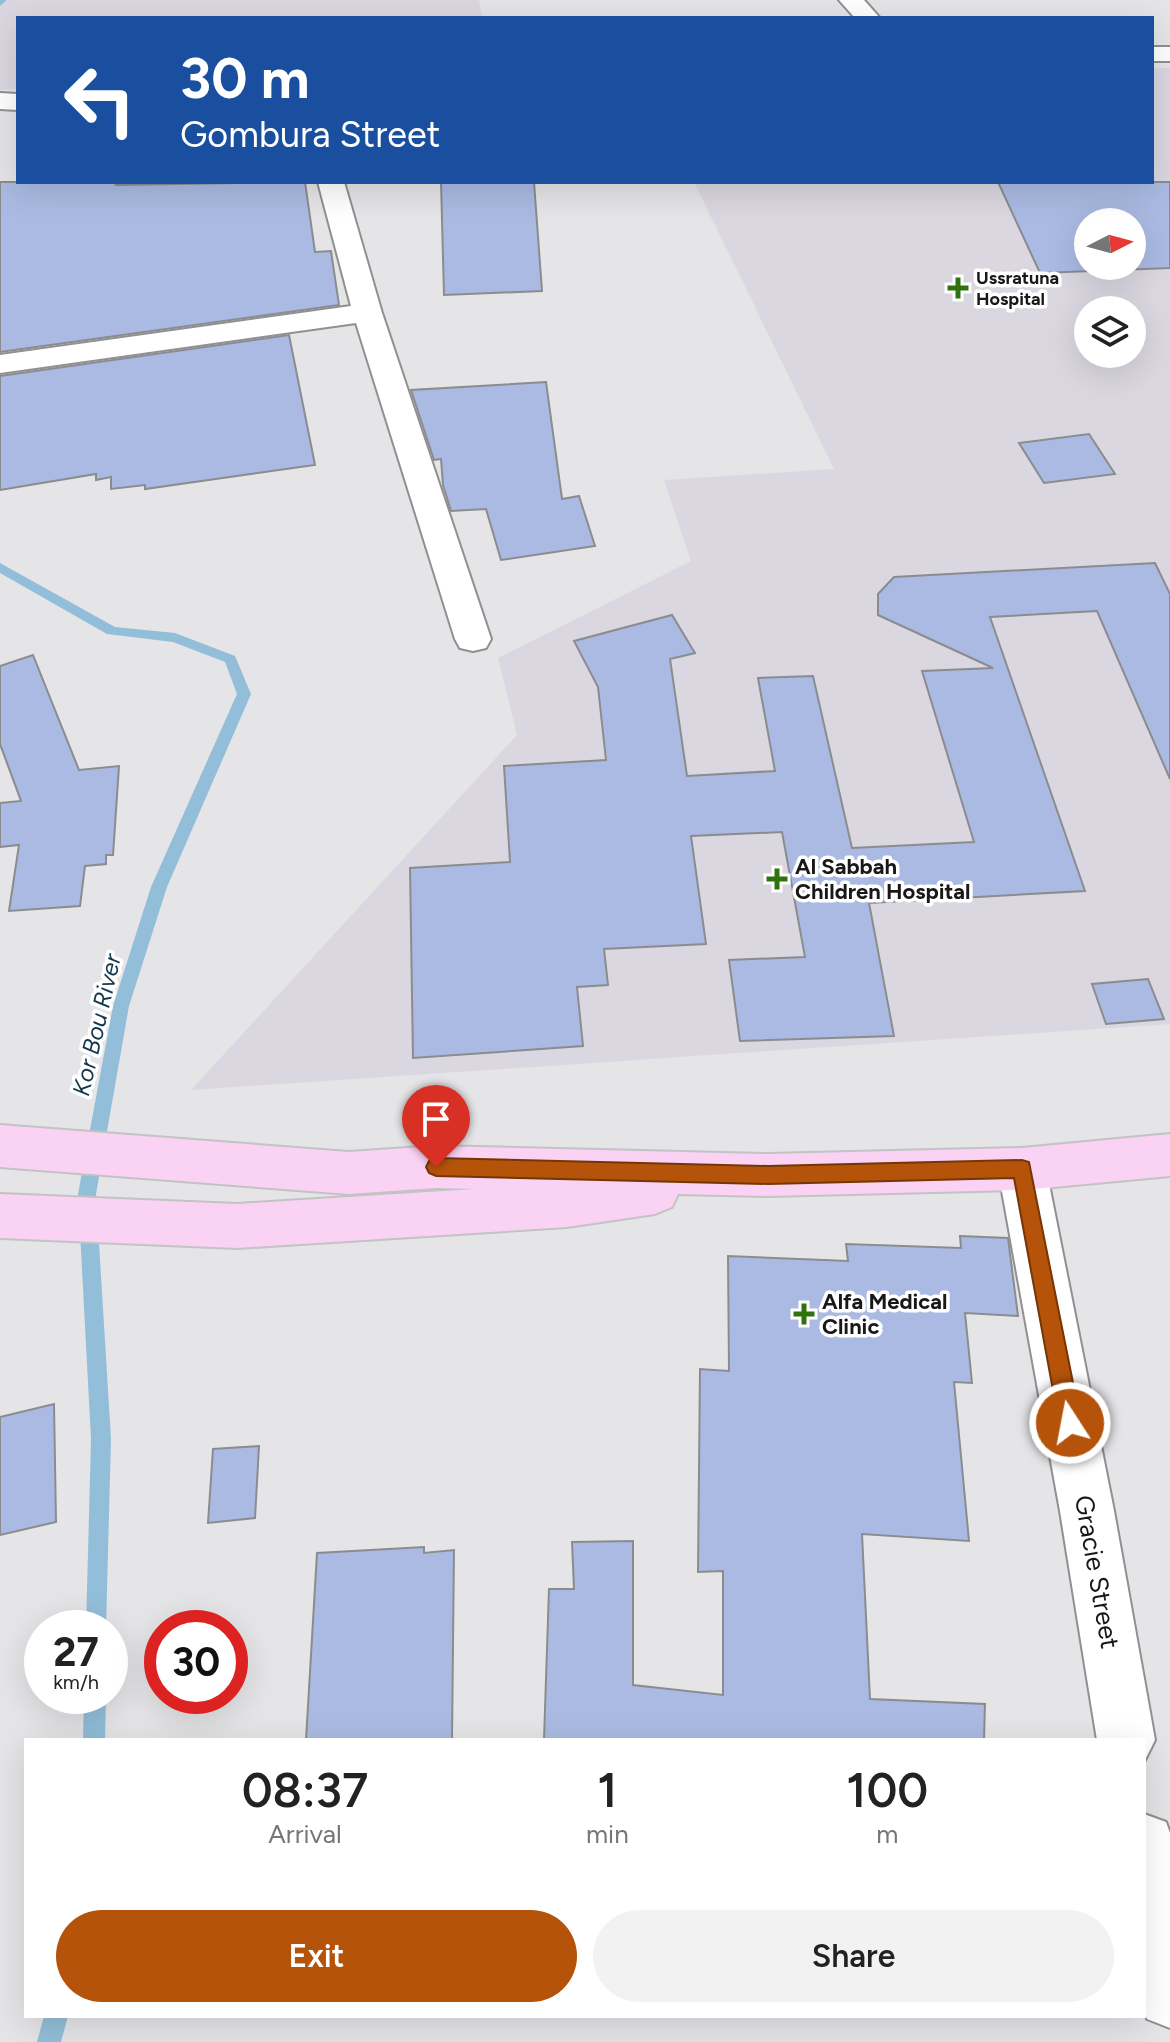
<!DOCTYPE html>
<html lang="en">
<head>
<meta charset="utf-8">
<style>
	body { margin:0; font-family:Figtree,sans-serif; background:#f2f2f2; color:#222; height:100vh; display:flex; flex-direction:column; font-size:30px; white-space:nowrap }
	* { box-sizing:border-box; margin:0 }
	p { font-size:26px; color:#767676 }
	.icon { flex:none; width:44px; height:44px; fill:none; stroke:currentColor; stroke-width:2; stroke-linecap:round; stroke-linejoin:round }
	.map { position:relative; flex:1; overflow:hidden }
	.details { position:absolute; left:24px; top:1738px; width:1122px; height:280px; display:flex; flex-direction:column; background:#fff; border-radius:0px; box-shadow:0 8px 32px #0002 }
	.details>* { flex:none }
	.banner { position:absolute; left:16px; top:16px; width:1138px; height:168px; border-radius:0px; box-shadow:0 8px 32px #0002; background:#1a4fa0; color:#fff; overflow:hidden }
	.needle { width:52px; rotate:84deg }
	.buttons { position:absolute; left:1074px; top:208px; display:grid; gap:16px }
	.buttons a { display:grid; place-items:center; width:72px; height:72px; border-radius:50%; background:#fff; box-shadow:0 8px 32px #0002; font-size:40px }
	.speed { position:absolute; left:24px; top:1610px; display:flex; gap:16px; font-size:40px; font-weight:700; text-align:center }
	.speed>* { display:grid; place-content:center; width:104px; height:104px; border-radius:50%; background:#fff; box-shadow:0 8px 32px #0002; line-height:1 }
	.speed small { font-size:20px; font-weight:400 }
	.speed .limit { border:12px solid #d22; background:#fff; color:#111 }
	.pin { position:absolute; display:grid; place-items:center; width:68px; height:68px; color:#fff; margin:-82px -34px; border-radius:50% 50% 50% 0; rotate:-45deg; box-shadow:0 0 8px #0007 }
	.pin .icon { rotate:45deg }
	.me { position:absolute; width:88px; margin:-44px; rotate:349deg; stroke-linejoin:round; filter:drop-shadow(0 0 6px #0008) }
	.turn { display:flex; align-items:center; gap:28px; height:168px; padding:0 32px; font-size:36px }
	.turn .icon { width:104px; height:104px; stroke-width:2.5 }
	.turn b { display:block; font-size:56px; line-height:68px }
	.eta { display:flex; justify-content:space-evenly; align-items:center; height:136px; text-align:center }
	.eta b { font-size:48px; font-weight:600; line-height:56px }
	.primary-button { display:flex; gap:16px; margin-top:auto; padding:16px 32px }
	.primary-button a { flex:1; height:92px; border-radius:48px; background:#b45309; color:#fff; font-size:32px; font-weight:600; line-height:92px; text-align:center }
	.primary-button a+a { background:#f2f2f2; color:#222 }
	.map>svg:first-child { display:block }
</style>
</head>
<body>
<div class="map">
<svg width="1170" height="2042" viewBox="0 0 1170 2042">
	<rect width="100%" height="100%" fill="#e5e4e7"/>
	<g fill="#dad7e1" fill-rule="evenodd">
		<path d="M0,0H479L482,18H18V89L0,90Z"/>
		<path d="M1152,68H1170V1024L191,1090L517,735L498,658L691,561L664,480L834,469L694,182H1152ZM1088,222H1132V266H1088ZM1088,310H1132V354H1088Z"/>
	</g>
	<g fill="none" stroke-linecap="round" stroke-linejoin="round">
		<g fill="#93bed9" fill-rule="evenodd">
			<path d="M0,0H7L0,6Z"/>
			<path d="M0,563L115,627L175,633L235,656L251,694L167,887L129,1006L96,1194L111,1439L106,1628H86L91,1439L78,1194L113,1006L151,887L237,694L225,662L173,642L107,634L0,573Z"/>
			<path d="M84,1696H106L105,1740H83Z"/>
			<path d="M44,2016H68L61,2042H37Z"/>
		</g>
	</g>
	<g fill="#aabae2" stroke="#8b8c8f" stroke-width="2" fill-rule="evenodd">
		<path d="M0,182H114L116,185L305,182L315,252L331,251L339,305L0,352Z"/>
		<path d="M441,182H534L542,291L444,295Z"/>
		<path d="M998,182H1170V268L1040,273ZM1088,222H1132V266H1088Z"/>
		<path d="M289,335L315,465L145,489V485L111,489V477L96,480V474L0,490V376Z"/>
		<path d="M546,382L562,499L579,496L595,546L501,560L486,509L451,511L443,485L441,459L434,460L411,390Z"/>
		<path d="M1089,434L1115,474L1044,483L1019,443Z"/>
		<path d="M1155,563L1170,594V779L1097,611L990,617L1085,891L869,903L894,1036L740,1041L729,960L805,957L782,832L691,836L706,944L604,949L608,985L577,987L583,1046L413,1058L410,868L510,862L504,766L606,760L598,687L574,641L672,615L695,653L670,659L687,776L775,771L758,678L813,676L852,848L974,842L922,671L993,668L878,615V594L894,577Z"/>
		<path d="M33,655L79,770L119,766L113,855H106V864L85,866L80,906L9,911L19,845L0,847V803L21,801L0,744V666Z"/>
		<path d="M1148,979L1164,1019L1106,1024L1092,984Z"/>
		<path d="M960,1236L1008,1238L1018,1316L965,1313L972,1383L954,1382L969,1541L862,1534L870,1699L985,1704L984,1740H544L549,1589H574L572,1542L633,1541V1685L723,1695V1571L698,1572L700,1369L729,1371L728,1256L848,1261L846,1244L961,1248Z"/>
		<path d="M54,1404L56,1522L0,1535V1417Z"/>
		<path d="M259,1446L255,1518L208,1523L213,1449Z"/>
		<path d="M424,1547V1553L454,1550L452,1740H306L317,1553Z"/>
	</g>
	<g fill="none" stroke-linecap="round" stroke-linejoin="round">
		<g stroke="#908f92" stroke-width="4">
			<g id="minor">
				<path d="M839,0H864L880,18H855Z"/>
				<rect x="1152" y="47" width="18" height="14"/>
				<path d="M0,93L18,94V110L0,109Z"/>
				<path d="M318,182H344L382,313L491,639L486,648L473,651L460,648L455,639L356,323L0,373V355L351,306Z"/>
				<path d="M1022,1148L1039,1154L1046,1169L1114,1511L1155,1740L1144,1762V1740H1097L1060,1511L998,1169L1005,1154Z"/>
				<path d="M1144,1814L1166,1822L1170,1833V2028L1147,2019L1144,2010Z"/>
			</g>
		</g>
		<g stroke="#c3c3c3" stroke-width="4">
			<path id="major" d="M0,1125L349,1152L436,1146L768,1154L1022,1148L1170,1134V1176L1022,1190L768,1196L678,1194L672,1207L655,1214L567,1227L237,1248L0,1238V1194L237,1204L475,1189L436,1188L349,1194L0,1167Z"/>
		</g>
		<use href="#minor" fill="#fff" fill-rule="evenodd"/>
		<use href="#major" fill="#fad2f4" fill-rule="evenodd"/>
	</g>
	<path fill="#b45309" stroke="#753606" stroke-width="2" d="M436,1158L768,1166L1022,1160L1029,1162L1081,1423L1078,1430L1070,1434L1062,1430L1059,1423L1014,1178L768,1184L436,1176L429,1173L426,1167L429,1161Z"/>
	<g fill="#30720e" stroke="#fff" stroke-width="3">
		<path d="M954 276h8v8h8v8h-8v8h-8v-8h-8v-8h8z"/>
		<path d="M773 867h8v8h8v8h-8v8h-8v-8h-8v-8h8z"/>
		<path d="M800 1302h8v8h8v8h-8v8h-8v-8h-8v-8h8z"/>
	</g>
	<g text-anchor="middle" stroke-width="7" stroke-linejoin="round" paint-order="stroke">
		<g font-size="18" font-weight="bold" fill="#181819" stroke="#fff" text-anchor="start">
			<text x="976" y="284">Ussratuna<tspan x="976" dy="21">Hospital</tspan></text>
		</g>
		<g font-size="22" font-weight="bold" fill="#181819" stroke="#fff" text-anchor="start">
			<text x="795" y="874">Al Sabbah<tspan x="795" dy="25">Children Hospital</tspan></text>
			<text x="822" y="1309">Alfa Medical<tspan x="822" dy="25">Clinic</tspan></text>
		</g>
		<g font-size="24" font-style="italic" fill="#14384b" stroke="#fff">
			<text transform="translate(97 1025) rotate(-77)" y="8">Kor Bou River</text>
		</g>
		<g font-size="26" fill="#181819" stroke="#fff">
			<text transform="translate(1097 1572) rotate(80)" y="9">Gracie Street</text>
		</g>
	</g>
</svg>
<div class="buttons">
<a><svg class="needle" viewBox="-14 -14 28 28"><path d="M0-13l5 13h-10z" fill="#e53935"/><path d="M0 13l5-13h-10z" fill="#767676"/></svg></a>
<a><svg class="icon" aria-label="layers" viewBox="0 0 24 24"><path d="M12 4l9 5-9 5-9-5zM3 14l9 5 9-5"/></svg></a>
</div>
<div class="speed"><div>27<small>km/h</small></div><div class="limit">30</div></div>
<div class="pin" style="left:436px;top:1167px;background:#d93025"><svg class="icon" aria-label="arrive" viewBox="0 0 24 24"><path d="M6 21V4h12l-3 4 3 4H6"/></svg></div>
<svg class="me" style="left:1070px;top:1423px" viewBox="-20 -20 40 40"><circle r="17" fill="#b45309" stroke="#fff" stroke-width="3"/><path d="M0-11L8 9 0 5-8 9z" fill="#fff"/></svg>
<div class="banner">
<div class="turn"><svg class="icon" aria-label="left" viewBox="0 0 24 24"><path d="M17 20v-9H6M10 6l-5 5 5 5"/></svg><div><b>30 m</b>Gombura Street</div></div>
</div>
<section class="details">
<div class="eta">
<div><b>08:37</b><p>Arrival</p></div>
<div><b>1</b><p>min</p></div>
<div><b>100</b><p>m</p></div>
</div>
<div class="primary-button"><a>Exit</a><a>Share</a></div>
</section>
</div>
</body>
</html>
